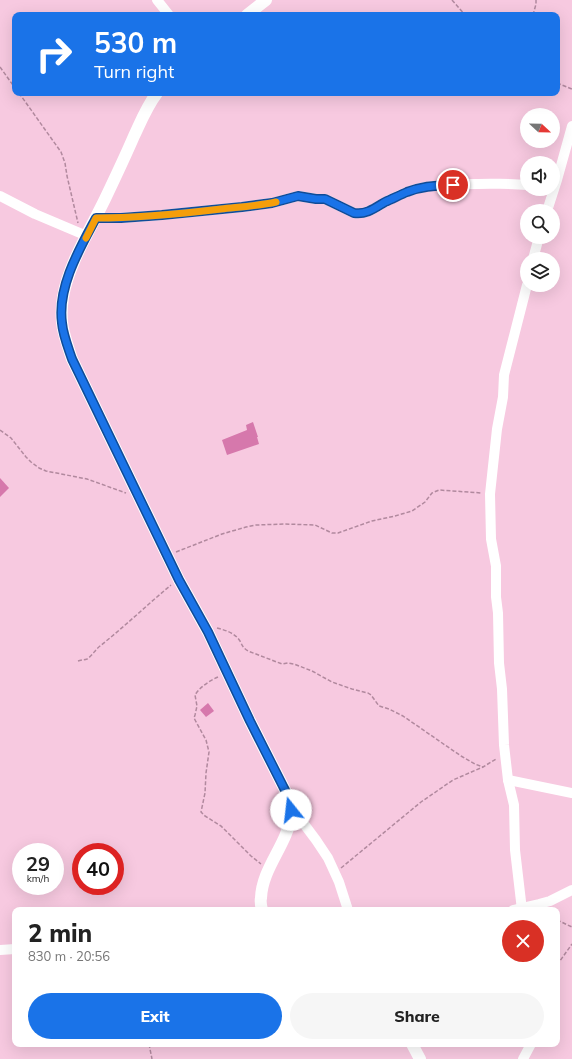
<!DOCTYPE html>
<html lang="en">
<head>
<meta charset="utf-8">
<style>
	body { margin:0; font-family:Mulish,sans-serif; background:#f6f6f6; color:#222; height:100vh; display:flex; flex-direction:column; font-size:15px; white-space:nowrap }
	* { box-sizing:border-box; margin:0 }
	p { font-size:13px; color:#767676 }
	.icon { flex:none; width:22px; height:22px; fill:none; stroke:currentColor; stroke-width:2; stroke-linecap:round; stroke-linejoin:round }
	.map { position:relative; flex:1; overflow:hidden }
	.side { position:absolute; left:12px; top:907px; width:548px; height:140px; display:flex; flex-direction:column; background:#fff; border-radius:8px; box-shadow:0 4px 16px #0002 }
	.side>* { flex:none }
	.hud { position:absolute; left:12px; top:12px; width:548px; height:84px; border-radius:8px; box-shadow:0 4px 16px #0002; background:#1a73e8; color:#fff; overflow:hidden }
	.needle { width:26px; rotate:112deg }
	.tools { position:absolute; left:520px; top:108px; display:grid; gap:8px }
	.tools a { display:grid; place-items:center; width:40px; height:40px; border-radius:50%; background:#fff; box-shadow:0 4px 16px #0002; font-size:20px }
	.speed { position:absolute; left:12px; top:843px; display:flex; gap:8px; font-size:20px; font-weight:700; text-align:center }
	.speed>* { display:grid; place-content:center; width:52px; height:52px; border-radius:50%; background:#fff; box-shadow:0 4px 16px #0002; line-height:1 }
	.speed small { font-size:10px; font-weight:400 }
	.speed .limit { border:6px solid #d22; background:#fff; color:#111 }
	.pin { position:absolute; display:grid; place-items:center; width:34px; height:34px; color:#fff; margin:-17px; border:2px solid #fff; border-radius:50%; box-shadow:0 1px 4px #0007 }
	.me { position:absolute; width:44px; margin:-22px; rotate:344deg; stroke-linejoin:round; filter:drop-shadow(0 0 3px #0008) }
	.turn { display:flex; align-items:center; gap:14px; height:84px; padding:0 16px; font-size:18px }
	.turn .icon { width:52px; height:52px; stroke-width:2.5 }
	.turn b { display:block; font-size:28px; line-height:34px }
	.round { display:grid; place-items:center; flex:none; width:42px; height:42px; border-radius:21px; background:#f6f6f6 }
	.headline { display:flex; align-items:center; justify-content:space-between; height:68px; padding:0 16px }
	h1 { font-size:24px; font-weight:800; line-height:30px }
	.cta { display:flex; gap:8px; margin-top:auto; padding:8px 16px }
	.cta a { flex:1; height:46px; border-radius:24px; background:#1a73e8; color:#fff; font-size:16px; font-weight:800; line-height:46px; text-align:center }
	.cta a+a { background:#f6f6f6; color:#222 }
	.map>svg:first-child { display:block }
</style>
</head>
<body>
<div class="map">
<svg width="572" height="1059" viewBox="0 0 572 1059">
	<rect width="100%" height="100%" fill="#f7c9e0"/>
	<g fill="#d678ac">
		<path d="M253,422L258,437H257L259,444L227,455L222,440L247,430L246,425Z"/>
		<path d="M0,478L9,488L0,497Z"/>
		<path d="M208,703L214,711L206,717L200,710Z"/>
	</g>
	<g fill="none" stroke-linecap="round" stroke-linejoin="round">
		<g stroke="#b1899e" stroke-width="1.5" stroke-dasharray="4 2" stroke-linecap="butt">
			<path d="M452,0L465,15"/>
			<path d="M533,15L536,4V0"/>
			<path d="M0,67L15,88"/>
			<path d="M557,83L572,89"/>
			<path d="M19,93L61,152L65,163L67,176L78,223"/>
			<path d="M0,430L11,438L26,457L31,462L39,468L46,471L87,479L126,493"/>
			<path d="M176,552L222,534L246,527L256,525L284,524L315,525L332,533H338L372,521L395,516L412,511L425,502L432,493L439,490L482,493"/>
			<path d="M217,628C225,630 235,633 240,641C242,645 243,648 248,651L282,664L288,663L294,664L312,671L332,682L352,689L368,693L371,695L379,706L389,709L403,716L461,756L475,764L483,767"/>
			<path d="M78,661C81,660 84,660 87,659C92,656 95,650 100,646C124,627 147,605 171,585"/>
			<path d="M218,677C209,681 200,687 195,695L197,706L195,715L194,718L206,740L209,752L206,773L205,793L201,812L205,816L221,826L251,856L261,864"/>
			<path d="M341,868L421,802L453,780L483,767L496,759"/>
			<path d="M557,920L572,927"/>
			<path d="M557,965L572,944"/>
			<path d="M149,1044L152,1059"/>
		</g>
		<g stroke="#fff" stroke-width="10">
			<path d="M157,0L169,15"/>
			<path d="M0,196L35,214L87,236"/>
			<path d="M547,211L557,180L572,126"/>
			<path d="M96,218H121L162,215L242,207L272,203L298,196L316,199H325L354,213C366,215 375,208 385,202C395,197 405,192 416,189C436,184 457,184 478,184C495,184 510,183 527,185"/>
			<path d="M533,259L539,237"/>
			<path d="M508,780L572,793"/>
			<path d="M291,802L301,820L316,840L328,858L339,882L348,910"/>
			<path d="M513,910L539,904L550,901L572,890"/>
			<path d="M522,910L515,850L514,805L508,780L504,745L502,689L499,663L498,613L496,597V566L491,539L490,494L497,429L503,397L504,375L527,285"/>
			<path d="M0,950L15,949"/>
			<path d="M523,1059L531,1044"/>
		</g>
		<g stroke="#fff" stroke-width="12">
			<path d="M247,15L266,0"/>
			<path d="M157,93C147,106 141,121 134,136C125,157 115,178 105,199C91,228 68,265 63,297C59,323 64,335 72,359L179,580L208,632L250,721L290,800C290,805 291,810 291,816C287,845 262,868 261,898C260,902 261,906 262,910"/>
			<path d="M412,1044L420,1059"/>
		</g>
	</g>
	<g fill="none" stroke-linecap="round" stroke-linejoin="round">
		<g stroke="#114b97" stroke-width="10">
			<path id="route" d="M291,810L290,800L250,721L208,632L179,580L72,359C68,347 63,335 62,323C57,287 80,248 96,218H121L162,215L242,207L272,203L298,196L316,199H325L354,213C366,215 375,208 385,202C392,199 400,195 407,192C422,186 438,185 453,185"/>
		</g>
		<use href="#route" stroke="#1a73e8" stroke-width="7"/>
		<path stroke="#f59e0b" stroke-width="7" d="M86,238L96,218C138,218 179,214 221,209C239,207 258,206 276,202"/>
	</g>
</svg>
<div class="tools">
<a><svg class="needle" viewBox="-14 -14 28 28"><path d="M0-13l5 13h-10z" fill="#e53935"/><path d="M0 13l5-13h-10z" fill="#767676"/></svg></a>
<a><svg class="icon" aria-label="sound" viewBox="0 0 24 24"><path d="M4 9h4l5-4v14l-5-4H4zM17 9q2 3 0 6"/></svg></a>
<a><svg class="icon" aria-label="search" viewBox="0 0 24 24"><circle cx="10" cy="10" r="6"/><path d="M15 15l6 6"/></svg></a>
<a><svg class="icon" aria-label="layers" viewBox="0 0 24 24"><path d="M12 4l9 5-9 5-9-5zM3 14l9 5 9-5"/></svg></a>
</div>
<div class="speed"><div>29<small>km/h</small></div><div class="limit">40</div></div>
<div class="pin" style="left:453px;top:185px;background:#d93025"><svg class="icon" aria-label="arrive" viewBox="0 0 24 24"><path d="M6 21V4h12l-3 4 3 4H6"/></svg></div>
<svg class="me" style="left:291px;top:810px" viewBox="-20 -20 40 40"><circle r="19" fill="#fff"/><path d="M0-13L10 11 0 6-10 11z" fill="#1a73e8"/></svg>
<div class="hud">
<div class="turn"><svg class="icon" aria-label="right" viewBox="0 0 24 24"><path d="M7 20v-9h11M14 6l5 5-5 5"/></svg><div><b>530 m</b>Turn right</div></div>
</div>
<section class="side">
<div class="headline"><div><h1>2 min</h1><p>830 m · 20:56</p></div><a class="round" style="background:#d93025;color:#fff"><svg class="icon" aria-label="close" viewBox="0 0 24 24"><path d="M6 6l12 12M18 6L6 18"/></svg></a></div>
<div class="cta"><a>Exit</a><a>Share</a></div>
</section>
</div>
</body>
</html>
